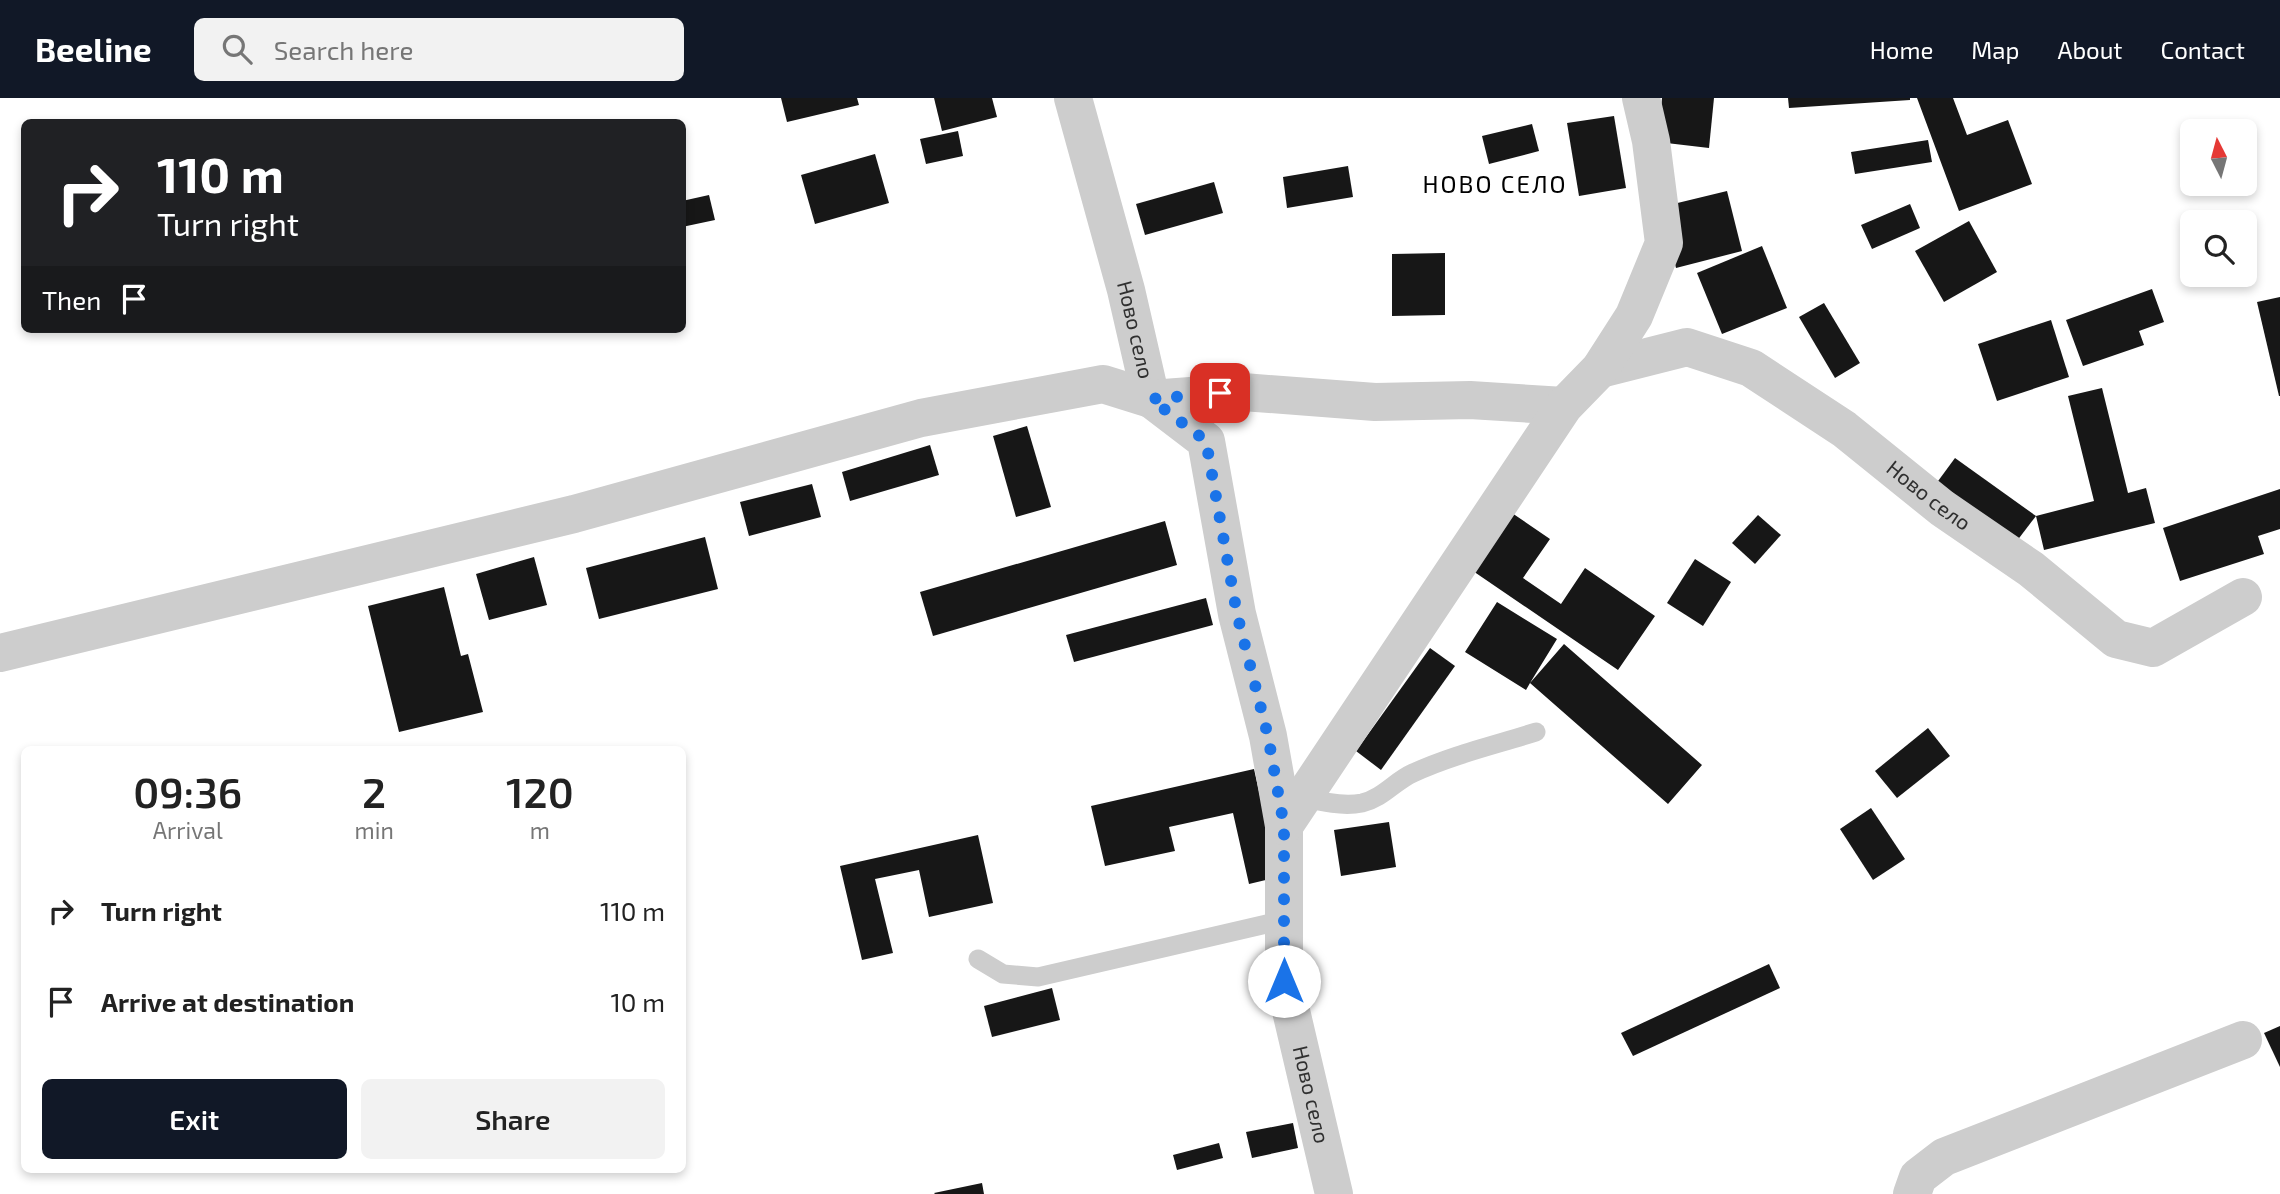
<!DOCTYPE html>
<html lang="en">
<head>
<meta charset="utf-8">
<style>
	body { margin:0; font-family:"Exo 2",sans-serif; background:#f2f2f2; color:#222; height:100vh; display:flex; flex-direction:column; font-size:26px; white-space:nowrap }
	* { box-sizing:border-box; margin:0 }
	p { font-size:23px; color:#767676 }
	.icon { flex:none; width:38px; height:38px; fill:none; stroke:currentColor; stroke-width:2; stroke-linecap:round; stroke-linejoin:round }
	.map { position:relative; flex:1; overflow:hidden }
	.sheet { position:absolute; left:21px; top:648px; width:665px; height:427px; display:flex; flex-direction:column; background:#fff; border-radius:10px; box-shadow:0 4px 10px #0003 }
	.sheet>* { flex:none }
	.top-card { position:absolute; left:21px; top:21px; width:665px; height:214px; border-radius:10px; box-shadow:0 4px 10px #0003; background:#202124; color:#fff; overflow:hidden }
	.needle { width:46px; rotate:354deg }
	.buttons { position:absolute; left:2180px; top:21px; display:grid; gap:14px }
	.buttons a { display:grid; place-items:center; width:77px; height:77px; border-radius:10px; background:#fff; box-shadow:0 4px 10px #0003; font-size:35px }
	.pin { position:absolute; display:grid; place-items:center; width:60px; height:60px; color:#fff; margin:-30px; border-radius:14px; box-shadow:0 4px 10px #0006 }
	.me { position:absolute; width:77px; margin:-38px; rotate:0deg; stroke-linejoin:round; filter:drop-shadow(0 0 5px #0008) }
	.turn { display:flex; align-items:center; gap:24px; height:147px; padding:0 21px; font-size:32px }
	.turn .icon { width:91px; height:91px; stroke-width:2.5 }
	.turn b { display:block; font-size:49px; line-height:60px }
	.then { display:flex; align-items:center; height:66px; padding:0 21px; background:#0003; gap:14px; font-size:26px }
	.eta { display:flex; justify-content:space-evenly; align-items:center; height:119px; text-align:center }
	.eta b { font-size:42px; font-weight:600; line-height:49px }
	.primary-button { display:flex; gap:14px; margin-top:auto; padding:14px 21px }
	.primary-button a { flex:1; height:80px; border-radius:10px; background:#111827; color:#fff; font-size:28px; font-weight:600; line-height:80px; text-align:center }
	.primary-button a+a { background:#f2f2f2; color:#222 }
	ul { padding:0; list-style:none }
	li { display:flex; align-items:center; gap:21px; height:91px; padding:0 21px }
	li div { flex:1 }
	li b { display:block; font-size:26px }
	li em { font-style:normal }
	header { display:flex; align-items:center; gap:42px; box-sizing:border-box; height:98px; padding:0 35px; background:#111827; color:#fff }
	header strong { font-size:33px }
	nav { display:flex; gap:38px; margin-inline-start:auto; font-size:24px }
	.search { width:490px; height:63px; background:#f2f2f2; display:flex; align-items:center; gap:18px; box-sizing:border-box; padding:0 24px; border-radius:10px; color:#767676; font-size:26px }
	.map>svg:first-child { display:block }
</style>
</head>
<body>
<header>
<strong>Beeline</strong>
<div class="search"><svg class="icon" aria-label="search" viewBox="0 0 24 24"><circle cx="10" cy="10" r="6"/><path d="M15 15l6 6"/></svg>Search here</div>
<nav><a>Home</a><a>Map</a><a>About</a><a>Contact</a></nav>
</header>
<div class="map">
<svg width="2280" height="1096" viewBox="0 0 2280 1096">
	<rect width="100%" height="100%" fill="#fff"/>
	<g fill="#171717">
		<path d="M781,0H857L859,7L787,24Z"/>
		<path d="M934,0H992L997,19L942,33Z"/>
		<path d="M1662,0H1714L1709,50L1658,44Z"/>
		<path d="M1788,0H1910V2L1789,10Z"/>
		<path d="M1917,0H1953L1967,37L2008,22L2032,86L1959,113Z"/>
		<path d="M1614,18L1626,90L1579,98L1567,25Z"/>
		<path d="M1532,26L1539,53L1489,66L1482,38Z"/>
		<path d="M958,33L963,58L926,66L920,41Z"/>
		<path d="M1928,42L1932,64L1855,76L1851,54Z"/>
		<path d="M875,56L889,105L815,126L801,77Z"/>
		<path d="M1348,68L1353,99L1287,110L1283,79Z"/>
		<path d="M1214,84L1223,115L1145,137L1136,106Z"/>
		<path d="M1727,93L1742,153L1676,170L1661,109Z"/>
		<path d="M709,97L715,122L682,129V103Z"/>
		<path d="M1910,106L1920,130L1872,151L1861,127Z"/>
		<path d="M1969,123L1997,174L1944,204L1915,153Z"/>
		<path d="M1762,148L1787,210L1722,236L1697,175Z"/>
		<path d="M1445,155V217L1392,218V156Z"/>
		<path d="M2152,191L2164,224L2139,233L2144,247L2083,268L2066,222Z"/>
		<path d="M2280,199V298H2279L2257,204Z"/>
		<path d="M1824,205L1860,265L1835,280L1799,219Z"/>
		<path d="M2051,222L2069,279L1997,303L1978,246Z"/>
		<path d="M2102,290L2128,395L2146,390L2155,425L2044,452L2036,418L2094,403L2068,298Z"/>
		<path d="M1027,328L1051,409L1016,419L993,338Z"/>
		<path d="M930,347L939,377L850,403L842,374Z"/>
		<path d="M1955,360L2036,418L2010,452L1930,394Z"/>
		<path d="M812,386L821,419L749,438L740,404Z"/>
		<path d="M2280,391V431L2258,438L2264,456L2180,483L2163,430Z"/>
		<path d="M1509,413L1550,441L1523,480L1561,506L1585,470L1655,518L1618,572L1470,471Z"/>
		<path d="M1758,417L1781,437L1755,466L1732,445Z"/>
		<path d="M1165,423L1177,467L933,538L920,494Z"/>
		<path d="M705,439L718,491L599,521L586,470Z"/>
		<path d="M534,459L547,507L489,522L476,476Z"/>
		<path d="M1695,461L1731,484L1703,528L1667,505Z"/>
		<path d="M444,489L461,558L468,556L483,614L399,634L368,508Z"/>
		<path d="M1206,500L1213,527L1074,564L1066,537Z"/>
		<path d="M1497,504L1557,541L1530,585L1564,546L1702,667L1668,706L1530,585L1526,592L1465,554Z"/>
		<path d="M1430,550L1455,568L1381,672L1356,653Z"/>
		<path d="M1928,630L1950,658L1897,700L1875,673Z"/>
		<path d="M1254,671L1278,779L1249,786L1233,715L1169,729L1175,753L1105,768L1091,708Z"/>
		<path d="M1871,710L1905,761L1873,782L1840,731Z"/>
		<path d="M1389,724L1396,769L1341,778L1334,732Z"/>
		<path d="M978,737L993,805L929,819L919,772L875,781L893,855L862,862L840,768Z"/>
		<path d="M1769,866L1780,890L1633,958L1621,935Z"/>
		<path d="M1052,890L1060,922L992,939L984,908Z"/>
		<path d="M2280,928V969L2264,935Z"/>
		<path d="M1293,1025L1298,1050L1252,1060L1246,1034Z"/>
		<path d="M1219,1045L1223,1060L1177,1072L1173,1057Z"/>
		<path d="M982,1085L984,1096H935L934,1095Z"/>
	</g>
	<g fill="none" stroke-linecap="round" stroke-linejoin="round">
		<g stroke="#cdcdcd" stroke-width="19">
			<path d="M1304,699C1322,704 1343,709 1362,705C1383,700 1395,683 1413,675C1452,657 1495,647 1536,634"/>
			<path d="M978,861L1003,876L1038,879L1284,822"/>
		</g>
		<g stroke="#cdcdcd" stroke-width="38">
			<path id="s1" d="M1073,0L1126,192L1151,301L1206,343L1237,516L1268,638L1284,728V883L1334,1096"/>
			<path id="s2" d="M1600,271L1687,249L1751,270L1844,331L1942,410L2031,471L2116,541L2153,550L2243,499"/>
			<path d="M0,555L574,416L921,320L1103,286L1151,301L1243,294L1375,304L1470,302L1564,308"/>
			<path d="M1284,728L1564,308L1600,271L1634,218L1664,145L1651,43L1641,0"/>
			<path d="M1912,1096L1918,1079L1944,1059L2243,942"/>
		</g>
	</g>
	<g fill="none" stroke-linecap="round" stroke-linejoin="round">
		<path stroke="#1a73e8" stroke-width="12" stroke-dasharray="0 21.6" d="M1220,295L1151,301L1206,343L1237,516L1268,638L1284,728V883"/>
	</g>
	<g text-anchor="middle" stroke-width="7" stroke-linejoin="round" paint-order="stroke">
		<g font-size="21" fill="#303030" stroke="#fff">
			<text dy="7" stroke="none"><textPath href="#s1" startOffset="240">Ново село</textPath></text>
			<text dy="7" stroke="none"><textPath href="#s2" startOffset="376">Ново село</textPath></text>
			<text dy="7" stroke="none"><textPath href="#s1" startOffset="1045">Ново село</textPath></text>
		</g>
		<g font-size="24" letter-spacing="2" fill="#000" stroke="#fff">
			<text x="1495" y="95">НОВО СЕЛО</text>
		</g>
	</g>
</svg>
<div class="buttons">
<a><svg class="needle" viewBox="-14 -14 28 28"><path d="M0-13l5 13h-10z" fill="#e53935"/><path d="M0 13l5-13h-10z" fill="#767676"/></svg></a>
<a><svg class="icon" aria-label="search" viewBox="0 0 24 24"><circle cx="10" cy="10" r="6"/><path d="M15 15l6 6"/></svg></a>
</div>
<div class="pin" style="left:1220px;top:295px;background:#d93025"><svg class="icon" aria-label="arrive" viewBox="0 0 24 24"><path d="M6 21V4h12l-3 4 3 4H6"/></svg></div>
<svg class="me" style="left:1284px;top:883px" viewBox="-20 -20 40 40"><circle r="19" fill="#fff"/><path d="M0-13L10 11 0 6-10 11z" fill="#1a73e8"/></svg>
<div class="top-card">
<div class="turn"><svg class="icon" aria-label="right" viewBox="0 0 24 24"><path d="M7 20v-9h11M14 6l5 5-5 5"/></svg><div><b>110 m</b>Turn right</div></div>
<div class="then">Then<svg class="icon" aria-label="arrive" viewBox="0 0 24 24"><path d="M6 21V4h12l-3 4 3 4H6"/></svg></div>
</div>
<section class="sheet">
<div class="eta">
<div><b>09:36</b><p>Arrival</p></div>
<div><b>2</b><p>min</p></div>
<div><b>120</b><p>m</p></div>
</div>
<ul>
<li><svg class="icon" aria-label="right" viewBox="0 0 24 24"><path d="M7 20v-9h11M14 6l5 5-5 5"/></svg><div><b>Turn right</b></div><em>110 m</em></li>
<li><svg class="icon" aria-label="arrive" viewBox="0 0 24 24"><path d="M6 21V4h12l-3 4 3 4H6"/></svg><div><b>Arrive at destination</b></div><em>10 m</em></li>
</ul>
<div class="primary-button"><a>Exit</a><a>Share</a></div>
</section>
</div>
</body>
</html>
